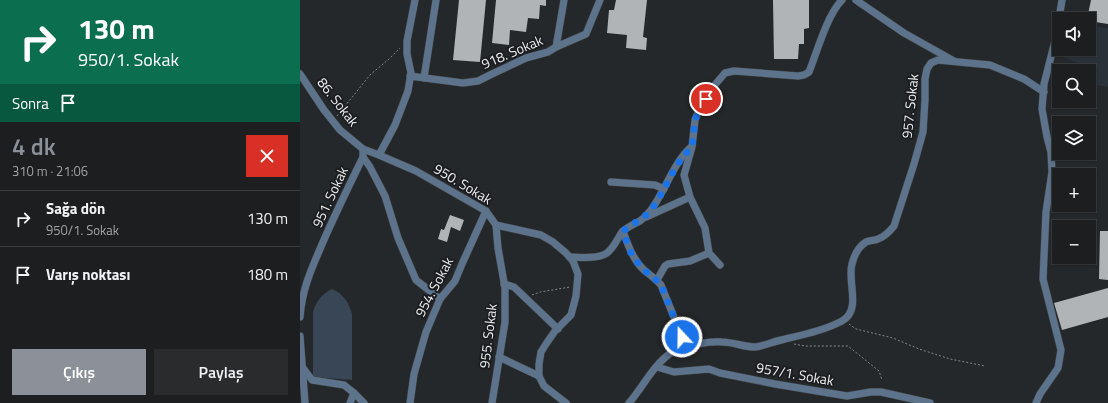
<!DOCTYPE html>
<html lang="tr">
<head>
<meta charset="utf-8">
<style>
	body { margin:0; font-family:"Titillium Web",sans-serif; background:#292b2d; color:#f1f3f6; height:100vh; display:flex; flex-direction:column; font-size:15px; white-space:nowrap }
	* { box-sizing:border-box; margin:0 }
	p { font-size:13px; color:#a0a2a5 }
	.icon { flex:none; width:22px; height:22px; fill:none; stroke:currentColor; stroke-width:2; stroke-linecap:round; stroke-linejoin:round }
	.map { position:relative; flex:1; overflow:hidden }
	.drawer { display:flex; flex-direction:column; background:#1c1e20; width:300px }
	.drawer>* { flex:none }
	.guide { background:#0b6e4f; color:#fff; overflow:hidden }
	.tools { position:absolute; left:752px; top:12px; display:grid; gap:8px }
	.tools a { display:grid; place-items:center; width:44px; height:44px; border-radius:0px; background:#1c1e20; box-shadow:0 1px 3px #0004,0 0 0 1px #3a3c3e; font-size:20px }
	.pin { position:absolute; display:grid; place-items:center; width:34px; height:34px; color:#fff; margin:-17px; border:2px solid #fff; border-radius:50%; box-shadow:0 1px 4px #0007 }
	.me { position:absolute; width:44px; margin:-22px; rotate:339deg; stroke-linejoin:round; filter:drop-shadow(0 0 3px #0008) }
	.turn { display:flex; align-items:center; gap:14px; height:84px; padding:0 12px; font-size:18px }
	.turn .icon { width:52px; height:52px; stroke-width:2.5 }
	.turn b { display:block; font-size:28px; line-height:34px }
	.then { display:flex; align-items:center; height:38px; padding:0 12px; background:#0003; gap:8px; font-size:15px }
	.round { display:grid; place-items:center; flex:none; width:42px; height:42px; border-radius:0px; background:#292b2d }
	.summary { display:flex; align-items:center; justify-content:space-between; height:68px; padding:0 12px }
	h1 { font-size:24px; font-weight:600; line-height:30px; color:#8c9099 }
	.button { display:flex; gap:8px; margin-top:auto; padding:8px 12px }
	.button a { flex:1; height:46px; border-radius:0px; background:#8c9099; color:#fff; font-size:16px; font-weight:600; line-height:46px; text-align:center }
	.button a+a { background:#292b2d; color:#f1f3f6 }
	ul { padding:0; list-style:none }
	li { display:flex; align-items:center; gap:12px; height:56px; padding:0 12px; border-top:1px solid #3a3c3e }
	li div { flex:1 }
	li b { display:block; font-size:15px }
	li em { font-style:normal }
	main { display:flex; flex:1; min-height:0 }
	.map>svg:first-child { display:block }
</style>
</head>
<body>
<main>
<section class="drawer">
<div class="guide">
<div class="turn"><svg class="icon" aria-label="right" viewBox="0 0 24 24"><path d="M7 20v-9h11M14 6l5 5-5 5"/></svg><div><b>130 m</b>950/1. Sokak</div></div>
<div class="then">Sonra<svg class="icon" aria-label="arrive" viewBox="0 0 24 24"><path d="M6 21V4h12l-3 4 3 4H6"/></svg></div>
</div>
<div class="summary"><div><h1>4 dk</h1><p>310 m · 21:06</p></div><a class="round" style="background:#d93025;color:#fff"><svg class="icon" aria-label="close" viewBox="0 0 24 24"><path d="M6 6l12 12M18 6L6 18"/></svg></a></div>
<ul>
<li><svg class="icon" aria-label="right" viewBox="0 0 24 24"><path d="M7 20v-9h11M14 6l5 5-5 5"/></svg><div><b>Sağa dön</b><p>950/1. Sokak</p></div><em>130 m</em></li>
<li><svg class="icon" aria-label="arrive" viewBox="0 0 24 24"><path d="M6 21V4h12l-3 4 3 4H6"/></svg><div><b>Varış noktası</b></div><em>180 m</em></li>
</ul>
<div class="button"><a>Çıkış</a><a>Paylaş</a></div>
</section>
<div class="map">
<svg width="808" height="403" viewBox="0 0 808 403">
	<rect width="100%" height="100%" fill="#25282a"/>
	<path fill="#2a3138" d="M789,25L808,28V87L790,84L792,68L757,55L759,45V49H789Z"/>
	<path fill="#394655" d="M32,289C43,294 49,302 52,314V380L13,377V312C16,301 22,294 32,289Z"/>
	<g fill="#b1b4b7">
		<path d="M159,0H186L180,62L153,60Z"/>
		<path d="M196,0H246V6L240,5L239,19L228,18L226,32L210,30L209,45L192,43Z"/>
		<path d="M316,0H347L343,37L347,38L346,50L326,48L327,35L307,33L309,10H314Z"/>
		<path d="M473,0H509V28L504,29V44H499L498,59H474Z"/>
		<path d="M791,0H808V24L789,21V19H787Z"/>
		<path d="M150,215L164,220L160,231L151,227L147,242L138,239L141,229L144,230Z"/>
		<path d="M800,231H808V280L799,279Z"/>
		<path d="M808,288V317L762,330L754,303Z"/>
	</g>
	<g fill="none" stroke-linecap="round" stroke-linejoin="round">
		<g stroke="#414446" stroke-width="8">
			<g id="minor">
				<path d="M556,0L604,33L654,61"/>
				<path d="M256,47L264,0"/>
				<path d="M0,74L24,110L40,130L63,149L79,155L116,171L186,211L196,225L241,235L253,242L266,253L273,261L278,274L276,296L271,315L255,331L246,344L241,352L239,364V376L244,386L266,403"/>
				<path d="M110,76L163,83L178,81L192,74L226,58L248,52L256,47L286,34L300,0"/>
				<path d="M124,78L136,0"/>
				<path d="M63,149V157L70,167L85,196L98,238L116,280L140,299"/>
				<path d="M79,155L95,125L108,91L111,73L107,54V41L115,0"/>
				<path d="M311,182L355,185L364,189"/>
				<path d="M346,217L390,197"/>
				<path d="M323,231C328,245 333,260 344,270C350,275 356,279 361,285L382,337L380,343L375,350"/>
				<path d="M270,257C281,257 303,260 310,250C315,245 318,238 322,232C327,227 334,224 340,221C344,218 348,214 351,210C365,191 373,164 390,148"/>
				<path d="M420,265L409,253L405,228L390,197L384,175L392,147L395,120L399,110L413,87L425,73L434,71L498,76L504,75L509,72C517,52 527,15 542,0"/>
				<path d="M357,280L365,266L368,264L390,261L409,253"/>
				<path d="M204,284L214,287L258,329"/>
				<path d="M0,317C2,291 10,272 20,249C33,218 48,188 63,157"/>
				<path d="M0,336L5,403"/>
				<path d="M199,357L239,376"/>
				<path d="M357,367L374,372L409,369L420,373L475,384L547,396L571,392H581L630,403"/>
				<path d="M3,368L12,380L44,385L54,393L64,403"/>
				<path d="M50,403L54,393"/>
				<path d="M110,403L114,374L126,332L140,299L155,281L162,264L186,211"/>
				<path d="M192,403L205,322V288L198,248L196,225"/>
				<path d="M329,403C343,387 353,365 372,352C382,346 409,341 422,342C433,342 444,347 455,347C463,346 473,342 481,340C501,335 523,331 542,321C562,310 547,282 552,264C554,256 558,247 566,242C570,240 574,241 578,239C584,237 590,231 594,226L614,164L623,132L625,100V79L627,69L631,63L638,60L690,65L724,79L744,92"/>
				<path d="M736,403L740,394L758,368L761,350L743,279L746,212L752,172L751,152L747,137L742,109L744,84L756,37L762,0"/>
			</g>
		</g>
		<g stroke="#858889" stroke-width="1" stroke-dasharray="2 2" stroke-linecap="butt">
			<path d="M37,116L70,75L89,59L100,48"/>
			<path d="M232,295L240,292L270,287"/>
			<path d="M549,324L556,329L593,338L619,349L650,359L685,366"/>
			<path d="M494,344L505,346H548L579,371L582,380"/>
		</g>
		<use href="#minor" stroke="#5c738b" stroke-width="7"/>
	</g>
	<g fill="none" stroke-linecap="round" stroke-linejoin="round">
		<path stroke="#1a73e8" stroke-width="7" stroke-dasharray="0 12.6" d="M382,337L361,285C354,277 345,272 338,263C330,255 327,242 323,231C332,224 342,220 350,211C366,191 373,164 392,147L395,120L399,110L406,99"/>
	</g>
	<g text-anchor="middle" stroke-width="4" stroke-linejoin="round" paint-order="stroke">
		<g font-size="14" fill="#eceeef" stroke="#1c1e21">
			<text transform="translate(212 52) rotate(-23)" y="5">918. Sokak</text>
			<text transform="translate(38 102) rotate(52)" y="5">86. Sokak</text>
			<text transform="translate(610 106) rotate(-84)" y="5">957. Sokak</text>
			<text transform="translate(163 184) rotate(31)" y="5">950. Sokak</text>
			<text transform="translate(30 197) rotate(-65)" y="5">951. Sokak</text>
			<text transform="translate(134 287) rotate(-62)" y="5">954. Sokak</text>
			<text transform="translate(188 336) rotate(-83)" y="5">955. Sokak</text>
			<text transform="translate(495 374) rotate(10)" y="5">957/1. Sokak</text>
		</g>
	</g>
</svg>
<div class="tools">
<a><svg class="icon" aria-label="sound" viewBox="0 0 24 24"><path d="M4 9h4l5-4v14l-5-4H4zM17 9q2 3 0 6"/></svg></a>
<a><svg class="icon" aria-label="search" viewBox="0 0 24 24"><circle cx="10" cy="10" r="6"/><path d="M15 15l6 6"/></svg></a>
<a><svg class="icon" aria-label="layers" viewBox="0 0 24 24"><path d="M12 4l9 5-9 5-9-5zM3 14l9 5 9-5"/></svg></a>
<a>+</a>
<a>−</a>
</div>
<div class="pin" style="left:406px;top:99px;background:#d93025"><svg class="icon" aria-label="arrive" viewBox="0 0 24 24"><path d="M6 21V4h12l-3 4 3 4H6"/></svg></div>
<svg class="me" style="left:382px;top:337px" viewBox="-20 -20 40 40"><circle r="17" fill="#1a73e8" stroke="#fff" stroke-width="3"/><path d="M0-11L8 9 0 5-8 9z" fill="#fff"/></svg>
</div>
</main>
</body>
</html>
